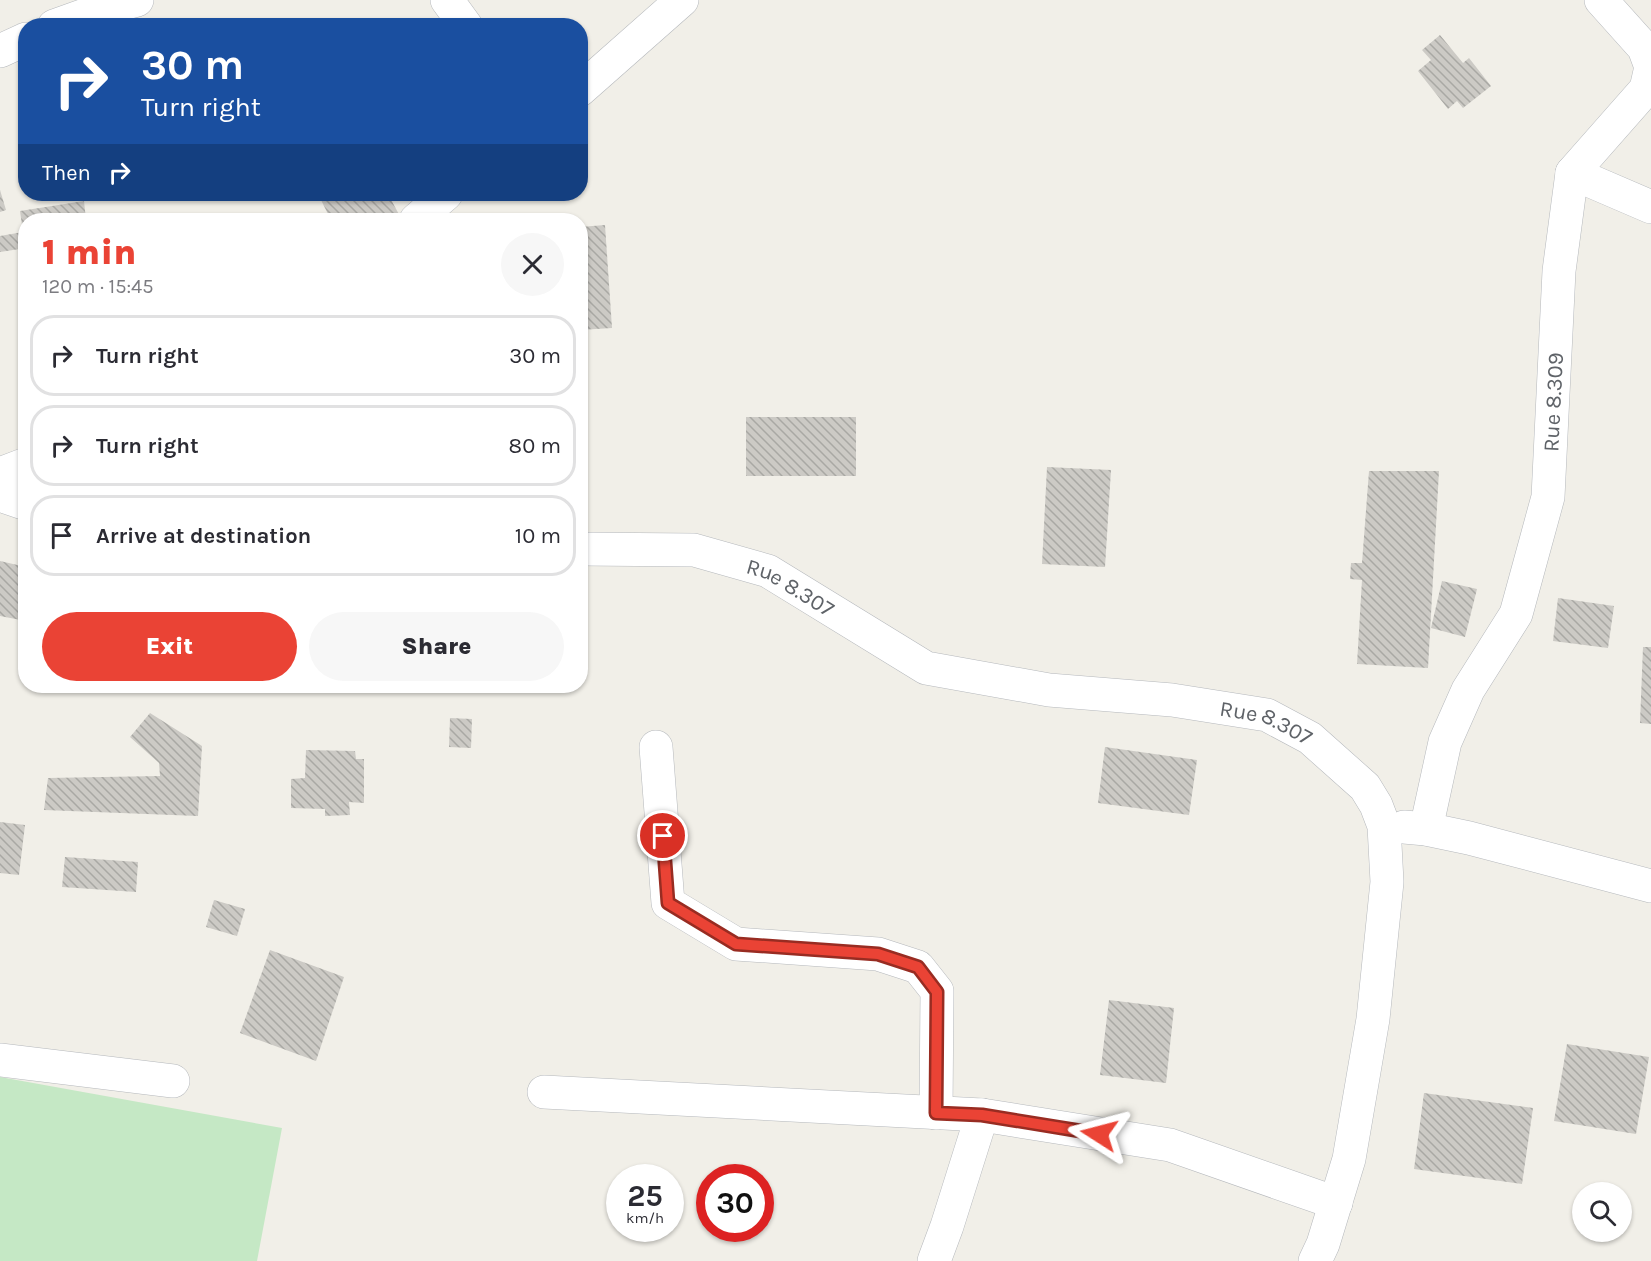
<!DOCTYPE html>
<html lang="en">
<head>
<meta charset="utf-8">
<style>
	body { margin:0; font-family:Karla,sans-serif; background:#f7f7f7; color:#2b2b33; height:100vh; display:flex; flex-direction:column; font-size:22px; white-space:nowrap }
	* { box-sizing:border-box; margin:0 }
	p { font-size:20px; color:#7c7c81 }
	.icon { flex:none; width:33px; height:33px; fill:none; stroke:currentColor; stroke-width:2; stroke-linecap:round; stroke-linejoin:round }
	.map { position:relative; flex:1; overflow:hidden }
	.details { position:absolute; left:18px; top:213px; width:570px; height:480px; display:flex; flex-direction:column; background:#fff; border-radius:24px; box-shadow:0 2px 4px #0004 }
	.details>* { flex:none }
	.guide { position:absolute; left:18px; top:18px; width:570px; height:183px; border-radius:24px; box-shadow:0 2px 4px #0004; background:#1a4fa0; color:#fff; overflow:hidden }
	.tools { position:absolute; left:1572px; top:1182px; display:grid; gap:12px }
	.tools a { display:grid; place-items:center; width:60px; height:60px; border-radius:50%; background:#fff; box-shadow:0 2px 4px #0004; font-size:30px }
	.speed { position:absolute; left:606px; top:1164px; display:flex; gap:12px; font-size:30px; font-weight:700; text-align:center }
	.speed>* { display:grid; place-content:center; width:78px; height:78px; border-radius:50%; background:#fff; box-shadow:0 2px 4px #0004; line-height:1 }
	.speed small { font-size:15px; font-weight:400 }
	.speed .limit { border:9px solid #d22; background:#fff; color:#111 }
	.pin { position:absolute; display:grid; place-items:center; width:51px; height:51px; color:#fff; margin:-26px; border:3px solid #fff; border-radius:50%; box-shadow:0 2px 6px #0007 }
	.me { position:absolute; width:66px; margin:-33px; rotate:279deg; stroke-linejoin:round; filter:drop-shadow(0 0 4px #0008) }
	.turn { display:flex; align-items:center; gap:21px; height:126px; padding:0 24px; font-size:27px }
	.turn .icon { width:78px; height:78px; stroke-width:2.5 }
	.turn b { display:block; font-size:42px; line-height:51px }
	.then { display:flex; align-items:center; height:57px; padding:0 24px; background:#0003; gap:12px; font-size:22px }
	.round { display:grid; place-items:center; flex:none; width:63px; height:63px; border-radius:32px; background:#f7f7f7 }
	.summary { display:flex; align-items:center; justify-content:space-between; height:102px; padding:0 24px }
	h1 { font-size:36px; font-weight:800; line-height:45px; color:#ea4335 }
	.cta { display:flex; gap:12px; margin-top:auto; padding:12px 24px }
	.cta a { flex:1; height:69px; border-radius:36px; background:#ea4335; color:#fff; font-size:24px; font-weight:800; line-height:69px; text-align:center }
	.cta a+a { background:#f7f7f7; color:#2b2b33 }
	ul { padding:0; list-style:none }
	li { display:flex; align-items:center; gap:18px; height:81px; margin:0 12px 9px; padding:0 12px; border:3px solid #e1e1e2; border-radius:24px }
	li div { flex:1 }
	li b { display:block; font-size:22px }
	li em { font-style:normal }
	.map>svg:first-child { display:block }
</style>
</head>
<body>
<div class="map">
<svg width="1651" height="1261" viewBox="0 0 1651 1261">
	<defs>
		<pattern id="building-back-hatch" width="6" height="6" patternUnits="userSpaceOnUse" patternTransform="scale(1.5)"><rect width="6" height="6" fill="#cccac5"/><path d="M-1 5l2 2M0 0l6 6M5-1l2 2" fill="none" stroke="#a9a8a4"/></pattern>
	</defs>
	<rect width="100%" height="100%" fill="#f1efe8"/>
	<path fill="#c5e8c5" d="M0,1077L282,1128L257,1261H0Z"/>
	<g fill="url(#building-back-hatch)">
		<path d="M1440,35L1463,63L1469,58L1491,86L1463,108L1457,101L1448,109L1418,71L1431,60L1422,50Z"/>
		<path d="M0,190L6,210L0,212Z"/>
		<path d="M318,194H388L402,220H331Z"/>
		<path d="M84,201L86,220H26V248L0,252V236L23,232L20,211Z"/>
		<path d="M509,217L510,220H491V219Z"/>
		<path d="M605,225L612,328L580,330V227Z"/>
		<rect x="746" y="417" width="110" height="59"/>
		<path d="M1047,467L1111,470L1105,567L1042,564Z"/>
		<path d="M1369,471H1439L1428,668L1357,664L1362,580L1350,579L1351,563H1362Z"/>
		<path d="M0,561L26,567V621L0,616Z"/>
		<path d="M1442,581L1477,589L1465,637L1431,628Z"/>
		<path d="M1558,598L1614,606L1608,648L1553,641Z"/>
		<path d="M1643,647H1651V724L1640,723Z"/>
		<path d="M462,686H478L479,693L462,692Z"/>
		<path d="M150,713L202,746L198,816L44,810L48,778L160,776L159,763L130,737Z"/>
		<path d="M450,718L472,719L471,748L449,747Z"/>
		<path d="M1105,747L1197,760L1189,815L1098,803Z"/>
		<path d="M306,750L355,751L356,759H364V803L349,802L350,815L325,816V809L291,808V779L305,778Z"/>
		<path d="M0,822L25,825L19,875L0,873Z"/>
		<path d="M65,857L138,862L136,892L62,887Z"/>
		<path d="M214,900L245,909L237,936L206,927Z"/>
		<path d="M270,950L344,977L316,1061L240,1033Z"/>
		<path d="M1109,1000L1174,1008L1166,1083L1100,1075Z"/>
		<path d="M1567,1044L1649,1057L1636,1134L1554,1121Z"/>
		<path d="M1424,1093L1533,1108L1522,1184L1414,1169Z"/>
	</g>
	<g fill="none" stroke-linecap="round" stroke-linejoin="round">
		<g stroke="#b5b8bc" stroke-width="34">
			<g id="street">
				<path d="M447,0L466,26"/>
				<path d="M54,26L96,11L137,0"/>
				<path d="M0,51L26,39"/>
				<path d="M580,90L682,0"/>
				<path d="M1572,173L1651,207"/>
				<path d="M416,220L446,194"/>
				<path d="M0,474L26,464"/>
				<path d="M0,495L26,504"/>
				<path id="s1" d="M580,549L694,550L768,571L926,668L1049,690L1172,700L1267,715L1310,738L1365,787L1376,805L1384,826L1387,882L1373,1019L1349,1159L1323,1244L1315,1261"/>
				<path d="M656,747L668,903L736,944L878,954L918,967L937,991L936,1113"/>
				<path d="M1404,827L1426,829L1469,838L1651,886"/>
				<path id="s2" d="M1426,829L1445,742L1468,690L1516,614L1548,497L1559,271L1572,173L1646,89L1651,67L1644,48L1601,0"/>
				<path d="M0,1060L173,1081"/>
				<path d="M544,1092L982,1115L1170,1145L1336,1203"/>
				<path d="M934,1261L947,1226L982,1115"/>
			</g>
		</g>
		<use href="#street" stroke="#fff" stroke-width="33"/>
	</g>
	<g fill="none" stroke-linecap="round" stroke-linejoin="round">
		<g stroke="#982c22" stroke-width="15">
			<path id="route" d="M663,836L668,903L736,944L878,954L918,967L937,992L936,1113L982,1115L1099,1134"/>
		</g>
		<use href="#route" stroke="#ea4335" stroke-width="10"/>
	</g>
	<g text-anchor="middle" stroke-width="4.5" stroke-linejoin="round" paint-order="stroke">
		<g font-size="22" fill="#5f6368" stroke="#fff">
			<text dy="8" stroke="none"><textPath href="#s2" startOffset="452">Rue 8.309</textPath></text>
			<text dy="8" stroke="none"><textPath href="#s1" startOffset="218">Rue 8.307</textPath></text>
			<text dy="8" stroke="none"><textPath href="#s1" startOffset="722">Rue 8.307</textPath></text>
		</g>
	</g>
</svg>
<div class="tools">
<a><svg class="icon" aria-label="search" viewBox="0 0 24 24"><circle cx="10" cy="10" r="6"/><path d="M15 15l6 6"/></svg></a>
</div>
<div class="speed"><div>25<small>km/h</small></div><div class="limit">30</div></div>
<div class="pin" style="left:663px;top:836px;background:#d93025"><svg class="icon" aria-label="arrive" viewBox="0 0 24 24"><path d="M6 21V4h12l-3 4 3 4H6"/></svg></div>
<svg class="me" style="left:1099px;top:1134px" viewBox="-20 -20 40 40"><path d="M0-17L14 15 0 8-14 15z" fill="#ea4335" stroke="#fff" stroke-width="4"/></svg>
<div class="guide">
<div class="turn"><svg class="icon" aria-label="right" viewBox="0 0 24 24"><path d="M7 20v-9h11M14 6l5 5-5 5"/></svg><div><b>30 m</b>Turn right</div></div>
<div class="then">Then<svg class="icon" aria-label="right" viewBox="0 0 24 24"><path d="M7 20v-9h11M14 6l5 5-5 5"/></svg></div>
</div>
<section class="details">
<div class="summary"><div><h1>1 min</h1><p>120 m · 15:45</p></div><a class="round"><svg class="icon" aria-label="close" viewBox="0 0 24 24"><path d="M6 6l12 12M18 6L6 18"/></svg></a></div>
<ul>
<li><svg class="icon" aria-label="right" viewBox="0 0 24 24"><path d="M7 20v-9h11M14 6l5 5-5 5"/></svg><div><b>Turn right</b></div><em>30 m</em></li>
<li><svg class="icon" aria-label="right" viewBox="0 0 24 24"><path d="M7 20v-9h11M14 6l5 5-5 5"/></svg><div><b>Turn right</b></div><em>80 m</em></li>
<li><svg class="icon" aria-label="arrive" viewBox="0 0 24 24"><path d="M6 21V4h12l-3 4 3 4H6"/></svg><div><b>Arrive at destination</b></div><em>10 m</em></li>
</ul>
<div class="cta"><a>Exit</a><a>Share</a></div>
</section>
</div>
</body>
</html>
